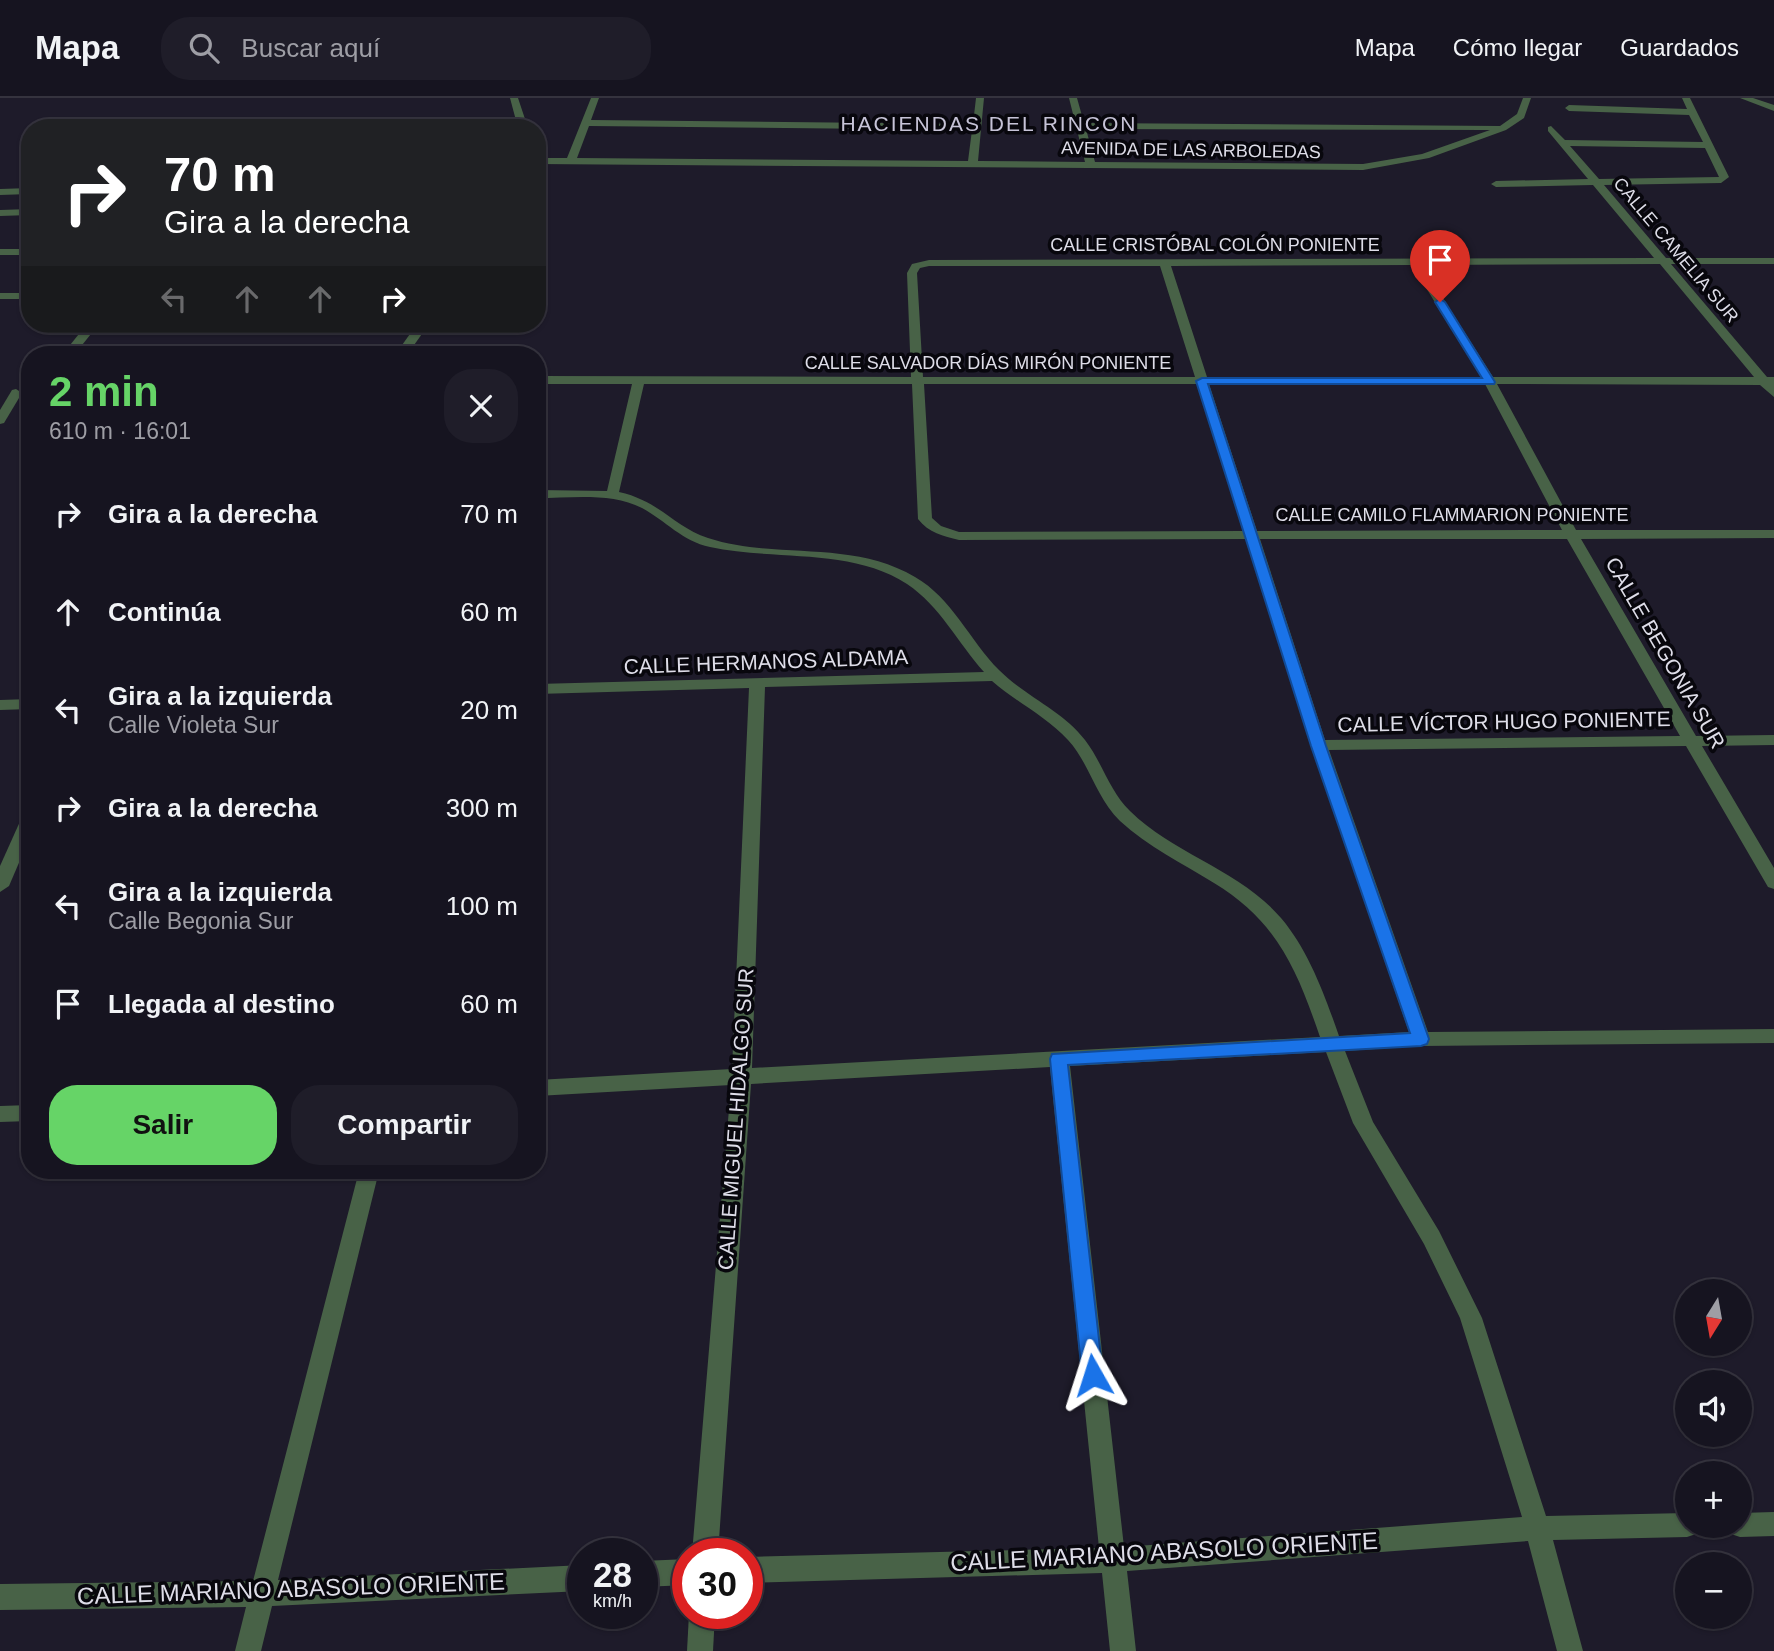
<!DOCTYPE html>
<html lang="es">
<head>
<meta charset="utf-8">
<style>
	body { margin:0; font-family:Arial,sans-serif; background:#1f1d29; color:#f1f3f6; height:100vh; display:flex; flex-direction:column; font-size:26px; white-space:nowrap }
	* { box-sizing:border-box; margin:0 }
	p { font-size:23px; color:#9e9ea5 }
	.icon { flex:none; width:38px; height:38px; fill:none; stroke:currentColor; stroke-width:2; stroke-linecap:round; stroke-linejoin:round }
	.map { position:relative; flex:1; overflow:hidden }
	.details { position:absolute; left:21px; top:248px; width:525px; height:833px; display:flex; flex-direction:column; background:#161420; border-radius:28px; box-shadow:0 2px 5px #0004,0 0 0 2px #35333e }
	.details>* { flex:none }
	.banner { position:absolute; left:21px; top:21px; width:525px; height:214px; border-radius:28px; box-shadow:0 2px 5px #0004,0 0 0 2px #35333e; background:#202124; color:#fff; overflow:hidden }
	.needle { width:46px; rotate:191deg }
	.fabs { position:absolute; left:1675px; top:1181px; display:grid; gap:14px }
	.fabs a { display:grid; place-items:center; width:77px; height:77px; border-radius:50%; background:#161420; box-shadow:0 2px 5px #0004,0 0 0 2px #35333e; font-size:35px }
	.speed { position:absolute; left:567px; top:1440px; display:flex; gap:14px; font-size:35px; font-weight:700; text-align:center }
	.speed>* { display:grid; place-content:center; width:91px; height:91px; border-radius:50%; background:#161420; box-shadow:0 2px 5px #0004,0 0 0 2px #35333e; line-height:1 }
	.speed small { font-size:18px; font-weight:400 }
	.speed .limit { border:10px solid #d22; background:#fff; color:#111 }
	.pin { position:absolute; display:grid; place-items:center; width:60px; height:60px; color:#fff; margin:-72px -30px; border-radius:50% 50% 50% 0; rotate:-45deg; box-shadow:0 0 7px #0007 }
	.pin .icon { rotate:45deg }
	.me { position:absolute; width:77px; margin:-38px; rotate:354deg; stroke-linejoin:round; filter:drop-shadow(0 0 5px #0008) }
	.turn { display:flex; align-items:center; gap:24px; height:147px; padding:0 28px; font-size:32px }
	.turn .icon { width:91px; height:91px; stroke-width:2.5 }
	.turn b { display:block; font-size:49px; line-height:60px }
	.lanes { display:flex; align-items:center; height:66px; padding:0 28px; background:#0003; justify-content:center; gap:35px; direction:ltr }
	.lanes .off { opacity:.35 }
	.round { display:grid; place-items:center; flex:none; width:74px; height:74px; border-radius:28px; background:#1f1d29 }
	.summary { display:flex; align-items:center; justify-content:space-between; height:119px; padding:0 28px }
	h1 { font-size:42px; font-weight:700; line-height:52px; color:#66d467 }
	.action { display:flex; gap:14px; margin-top:auto; padding:14px 28px }
	.action a { flex:1; height:80px; border-radius:28px; background:#66d467; color:#111; font-size:28px; font-weight:700; line-height:80px; text-align:center }
	.action a+a { background:#1f1d29; color:#f1f3f6 }
	ul { padding:0; list-style:none }
	li { display:flex; align-items:center; gap:21px; height:98px; padding:0 28px }
	li div { flex:1 }
	li b { display:block; font-size:26px }
	li em { font-style:normal }
	header { display:flex; align-items:center; gap:42px; box-sizing:border-box; height:98px; padding:0 35px; background:#161420; border-bottom:2px solid #35333e }
	header strong { font-size:33px }
	nav { display:flex; gap:38px; margin-inline-start:auto; font-size:24px }
	.search { width:490px; height:63px; background:#1f1d29; display:flex; align-items:center; gap:18px; box-sizing:border-box; padding:0 24px; border-radius:28px; color:#9e9ea5; font-size:26px }
	.map>svg:first-child { display:block }
</style>
</head>
<body>
<header>
<strong>Mapa</strong>
<div class="search"><svg class="icon" aria-label="search" viewBox="0 0 24 24"><circle cx="10" cy="10" r="6"/><path d="M15 15l6 6"/></svg>Buscar aquí</div>
<nav><a>Mapa</a><a>Cómo llegar</a><a>Guardados</a></nav>
</header>
<div class="map">
<svg width="1774" height="1553" viewBox="0 0 1774 1553">
	<rect width="100%" height="100%" fill="#1e1b2a"/>
	<g fill="none" stroke-linecap="round" stroke-linejoin="round">
		<g fill="#486247" fill-rule="evenodd">
			<path d="M510,0H518L528,30H518Z"/>
			<path d="M591,0H599L591,22L973,26L976,0H984L978,63L1085,64L1069,0H1077L1084,25L1500,28L1517,16L1523,0H1531L1524,20L1506,32L1429,60L1363,72L537,66V60H567ZM589,28L972,32L968,63L577,60ZM1086,31L1490,32L1422,56L1363,66L1095,64Z"/>
			<path d="M1682,0H1690L1729,79L1721,85L1604,87L1666,160H1774V166H1671L1767,279H1774V299L1760,287L1497,286L1576,432H1774V440L1581,441L1696,638L1774,637V647L1702,648L1774,770V791L1768,789L1686,648L1329,652L1428,934L1774,931V945L1421,948L1345,953L1373,1024L1439,1133L1482,1220L1546,1418L1687,1415V1428H1699L1696,1436L1687,1439L1553,1442L1583,1553H1557L1528,1443L1127,1473L1136,1553H1110L1102,1475L747,1485V1459L1099,1450L1050,969L751,986L718,1456H692L731,987L537,998V982L732,971L749,590L537,596V586L984,574C958,545 940,508 907,486C851,449 773,463 710,449C682,443 666,423 642,410C611,394 571,400 537,400V392L607,393L632,286H537V278L911,279L907,175L912,166L929,162L1654,160L1593,87L1496,89L1491,86L1496,83L1588,81L1548,33V29L1551,28L1565,42L1703,44L1689,17L1569,13L1565,10L1569,7L1687,11ZM1570,48L1705,50L1719,79L1599,81ZM1660,166L1754,279H1493L1422,167ZM1412,167L1481,279H1207L1171,168ZM929,168H1160L1195,279H923L917,175L920,170ZM644,286H912L918,421C929,435 943,438 959,442L1246,441L1311,647L1409,934L1339,938C1325,898 1309,853 1281,820C1240,772 1175,757 1130,713C1110,694 1102,664 1085,642C1062,612 1026,599 999,572C970,543 952,500 915,479C851,441 775,462 708,440C674,429 660,403 619,394ZM924,286H1197L1244,433L959,434L941,428L932,420ZM1209,286H1485L1562,432L1257,433ZM1260,441H1567L1680,638L1325,642ZM992,583C1016,604 1046,618 1068,642C1090,666 1096,700 1120,723C1148,749 1182,765 1214,785C1277,823 1297,872 1320,939L752,970L765,589ZM1326,954L1353,1025L1424,1146L1460,1220L1522,1419L1124,1449L1070,968Z"/>
			<path d="M1740,0H1753L1774,7V13Z"/>
			<path d="M30,90V96L0,97V91Z"/>
			<path d="M30,111V117L0,118V112Z"/>
			<rect x="0" y="151" width="30" height="6"/>
			<rect x="0" y="195" width="30" height="6"/>
			<path d="M87,226H99L74,257H62Z"/>
			<path d="M417,226H429L407,257H395Z"/>
			<path d="M16,291L22,295L4,325L0,326V312L12,292Z"/>
			<path d="M30,601V611L0,612V602Z"/>
			<path d="M30,713V739L9,788L0,794V768L22,719Z"/>
			<path d="M30,1007V1023L0,1024V1008Z"/>
			<path d="M359,1073H379L278,1482L583,1467V1493L272,1508L261,1553H235L246,1509L0,1512V1486L253,1483Z"/>
			<path d="M1774,1414V1438L1740,1439L1731,1436L1728,1428H1740V1415Z"/>
			<path d="M688,1461V1487L642,1489V1463Z"/>
			<path d="M689,1516H715L713,1553H687Z"/>
		</g>
	</g>
	<path fill="#1a73e8" stroke="#114b97" stroke-width="2" d="M1440,201L1445,204L1495,284L1494,286H1208L1326,648L1429,941L1427,946L1421,948L1068,967L1103,1277L1100,1284L1093,1287L1085,1284L1082,1277L1050,961L1052,956L1410,935L1311,648L1196,283L1202,280H1482L1435,204Z"/>
	<g text-anchor="middle" stroke-width="7" stroke-linejoin="round" paint-order="stroke">
		<g font-size="18" fill="#dedde8" stroke="#08070d">
			<text transform="translate(1191 52) rotate(1)" y="6">AVENIDA DE LAS ARBOLEDAS</text>
			<text x="1215" y="153">CALLE CRISTÓBAL COLÓN PONIENTE</text>
			<text transform="translate(1676 152) rotate(50)" y="6">CALLE CAMELIA SUR</text>
			<text x="988" y="271">CALLE SALVADOR DÍAS MIRÓN PONIENTE</text>
			<text x="1452" y="423">CALLE CAMILO FLAMMARION PONIENTE</text>
		</g>
		<g font-size="21" letter-spacing="2" fill="#c6c3d7" stroke="#08070d">
			<text x="989" y="33">HACIENDAS DEL RINCON</text>
		</g>
		<g font-size="21" fill="#dedde8" stroke="#08070d">
			<text transform="translate(1665 555) rotate(60)" y="7">CALLE BEGONIA SUR</text>
			<text transform="translate(766 564) rotate(-2)" y="7">CALLE HERMANOS ALDAMA</text>
			<text transform="translate(1504 624) rotate(-1)" y="7">CALLE VÍCTOR HUGO PONIENTE</text>
			<text transform="translate(736 1021) rotate(-86)" y="7">CALLE MIGUEL HIDALGO SUR</text>
		</g>
		<g font-size="24" fill="#dedde8" stroke="#08070d">
			<text transform="translate(1164 1454) rotate(-3)" y="8">CALLE MARIANO ABASOLO ORIENTE</text>
			<text transform="translate(291 1491) rotate(-2)" y="8">CALLE MARIANO ABASOLO ORIENTE</text>
		</g>
	</g>
</svg>
<div class="fabs">
<a><svg class="needle" viewBox="-14 -14 28 28"><path d="M0-13l5 13h-10z" fill="#e53935"/><path d="M0 13l5-13h-10z" fill="#9e9ea5"/></svg></a>
<a><svg class="icon" aria-label="sound" viewBox="0 0 24 24"><path d="M4 9h4l5-4v14l-5-4H4zM17 9q2 3 0 6"/></svg></a>
<a>+</a>
<a>−</a>
</div>
<div class="speed"><div>28<small>km/h</small></div><div class="limit">30</div></div>
<div class="pin" style="left:1440px;top:204px;background:#d93025"><svg class="icon" aria-label="arrive" viewBox="0 0 24 24"><path d="M6 21V4h12l-3 4 3 4H6"/></svg></div>
<svg class="me" style="left:1093px;top:1277px" viewBox="-20 -20 40 40"><path d="M0-17L14 15 0 8-14 15z" fill="#1a73e8" stroke="#fff" stroke-width="4"/></svg>
<div class="banner">
<div class="turn"><svg class="icon" aria-label="right" viewBox="0 0 24 24"><path d="M7 20v-9h11M14 6l5 5-5 5"/></svg><div><b>70 m</b>Gira a la derecha</div></div>
<div class="lanes"><svg class="icon off" aria-label="left" viewBox="0 0 24 24"><path d="M17 20v-9H6M10 6l-5 5 5 5"/></svg><svg class="icon off" aria-label="ahead" viewBox="0 0 24 24"><path d="M12 20V5M6 11l6-6 6 6"/></svg><svg class="icon off" aria-label="ahead" viewBox="0 0 24 24"><path d="M12 20V5M6 11l6-6 6 6"/></svg><svg class="icon" aria-label="right" viewBox="0 0 24 24"><path d="M7 20v-9h11M14 6l5 5-5 5"/></svg></div>
</div>
<section class="details">
<div class="summary"><div><h1>2 min</h1><p>610 m · 16:01</p></div><a class="round"><svg class="icon" aria-label="close" viewBox="0 0 24 24"><path d="M6 6l12 12M18 6L6 18"/></svg></a></div>
<ul>
<li><svg class="icon" aria-label="right" viewBox="0 0 24 24"><path d="M7 20v-9h11M14 6l5 5-5 5"/></svg><div><b>Gira a la derecha</b></div><em>70 m</em></li>
<li><svg class="icon" aria-label="ahead" viewBox="0 0 24 24"><path d="M12 20V5M6 11l6-6 6 6"/></svg><div><b>Continúa</b></div><em>60 m</em></li>
<li><svg class="icon" aria-label="left" viewBox="0 0 24 24"><path d="M17 20v-9H6M10 6l-5 5 5 5"/></svg><div><b>Gira a la izquierda</b><p>Calle Violeta Sur</p></div><em>20 m</em></li>
<li><svg class="icon" aria-label="right" viewBox="0 0 24 24"><path d="M7 20v-9h11M14 6l5 5-5 5"/></svg><div><b>Gira a la derecha</b></div><em>300 m</em></li>
<li><svg class="icon" aria-label="left" viewBox="0 0 24 24"><path d="M17 20v-9H6M10 6l-5 5 5 5"/></svg><div><b>Gira a la izquierda</b><p>Calle Begonia Sur</p></div><em>100 m</em></li>
<li><svg class="icon" aria-label="arrive" viewBox="0 0 24 24"><path d="M6 21V4h12l-3 4 3 4H6"/></svg><div><b>Llegada al destino</b></div><em>60 m</em></li>
</ul>
<div class="action"><a>Salir</a><a>Compartir</a></div>
</section>
</div>
</body>
</html>
